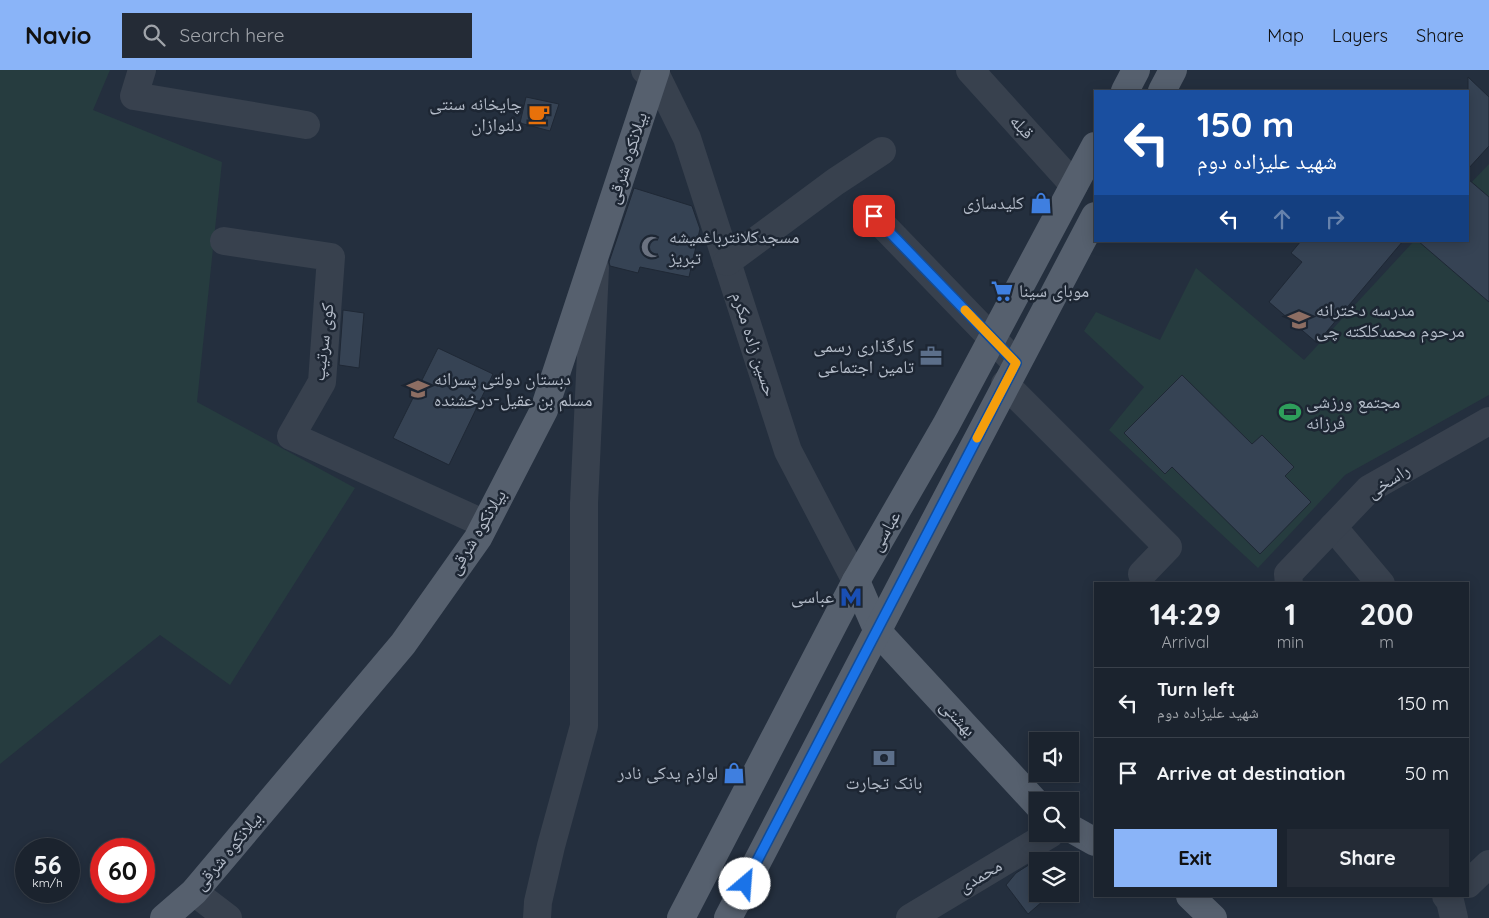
<!DOCTYPE html>
<html lang="en">
<head>
<meta charset="utf-8">
<style>
	body { margin:0; font-family:Quicksand,"Noto Naskh Arabic",sans-serif; background:#242b36; color:#f1f3f6; height:100vh; display:flex; flex-direction:column; font-size:19px; white-space:nowrap }
	* { box-sizing:border-box; margin:0 }
	p { font-size:16px; color:#a0a4aa }
	.icon { flex:none; width:28px; height:28px; fill:none; stroke:currentColor; stroke-width:2; stroke-linecap:round; stroke-linejoin:round }
	.map { position:relative; flex:1; overflow:hidden }
	.sheet { position:absolute; left:1094px; top:512px; width:375px; height:315px; display:flex; flex-direction:column; background:#1b232e; border-radius:0px; box-shadow:0 2px 12px #0003,0 0 0 1px #39404a }
	.sheet>* { flex:none }
	.top-card { position:absolute; left:1094px; top:20px; width:375px; height:152px; border-radius:0px; box-shadow:0 2px 12px #0003,0 0 0 1px #39404a; background:#1a4fa0; color:#fff; overflow:hidden }
	.fabs { position:absolute; left:1029px; top:662px; display:grid; gap:10px }
	.fabs a { display:grid; place-items:center; width:50px; height:50px; border-radius:0px; background:#1b232e; box-shadow:0 2px 12px #0003,0 0 0 1px #39404a; font-size:25px }
	.speed { position:absolute; left:15px; top:768px; display:flex; gap:10px; font-size:25px; font-weight:700; text-align:center }
	.speed>* { display:grid; place-content:center; width:65px; height:65px; border-radius:50%; background:#1b232e; box-shadow:0 2px 12px #0003,0 0 0 1px #39404a; line-height:1 }
	.speed small { font-size:12px; font-weight:400 }
	.speed .limit { border:8px solid #d22; background:#fff; color:#111 }
	.pin { position:absolute; display:grid; place-items:center; width:42px; height:42px; color:#fff; margin:-21px; border-radius:10px; box-shadow:0 2px 8px #0006 }
	.me { position:absolute; width:55px; margin:-28px; rotate:27deg; stroke-linejoin:round; filter:drop-shadow(0 0 4px #0008) }
	.turn { display:flex; align-items:center; gap:18px; height:105px; padding:0 20px; font-size:22px }
	.turn .icon { width:65px; height:65px; stroke-width:2.5 }
	.turn b { display:block; font-size:35px; line-height:42px }
	.lanes { display:flex; align-items:center; height:48px; padding:0 20px; background:#0003; justify-content:center; gap:25px; direction:ltr }
	.lanes .off { opacity:.35 }
	.eta { display:flex; justify-content:space-evenly; align-items:center; height:85px; text-align:center }
	.eta b { font-size:30px; font-weight:800; line-height:35px }
	.button { display:flex; gap:10px; margin-top:auto; padding:10px 20px }
	.button a { flex:1; height:58px; border-radius:0px; background:#8ab4f8; color:#111; font-size:20px; font-weight:800; line-height:58px; text-align:center }
	.button a+a { background:#242b36; color:#f1f3f6 }
	ul { padding:0; list-style:none }
	li { display:flex; align-items:center; gap:15px; height:70px; padding:0 20px; border-top:1px solid #39404a }
	li div { flex:1 }
	li b { display:block; font-size:19px }
	li em { font-style:normal }
	header { display:flex; align-items:center; gap:30px; box-sizing:border-box; height:70px; padding:0 25px; background:#8ab4f8; color:#111 }
	header strong { font-size:24px }
	nav { display:flex; gap:28px; margin-inline-start:auto; font-size:18px }
	.search { width:350px; height:45px; background:#242b36; display:flex; align-items:center; gap:12px; box-sizing:border-box; padding:0 18px; border-radius:0px; color:#a0a4aa; font-size:19px }
	.map>svg:first-child { display:block }
</style>
</head>
<body>
<header>
<strong>Navio</strong>
<div class="search"><svg class="icon" aria-label="search" viewBox="0 0 24 24"><circle cx="10" cy="10" r="6"/><path d="M15 15l6 6"/></svg>Search here</div>
<nav><a>Map</a><a>Layers</a><a>Share</a></nav>
</header>
<div class="map">
<svg width="1489" height="848" viewBox="0 0 1489 848">
	<rect width="100%" height="100%" fill="#242f3e"/>
	<g fill="#263c3f">
		<path d="M0,0H110L93,40L222,92L197,332L355,418L230,615L160,565L0,694Z"/>
		<path d="M1489,94V325L1345,405L1258,498L1109,360L1144,317L1084,261L1096,242L1160,270L1196,198L1304,290L1414,171H1468V116Z"/>
	</g>
	<g fill="#364354" stroke="#1f2835">
		<path d="M1468,7L1489,27V76L1468,99Z"/>
		<path d="M526,27L559,34L550,61L520,53Z"/>
		<path d="M1468,109L1489,127V232L1418,171H1468Z"/>
		<path d="M634,118L692,136L700,159L689,207L640,197L638,203L610,196L609,192Z"/>
		<path d="M1301,171H1403L1317,273L1269,232L1302,192L1291,183Z"/>
		<path d="M343,240L364,243L359,298L339,295Z"/>
		<path d="M438,278L493,304L449,395L393,368Z"/>
		<path d="M1182,305L1252,374L1262,365L1294,397L1285,406L1311,432L1260,484L1172,397L1165,404L1124,363Z"/>
		<path d="M1038,789L1043,791H1038V824H1051L1028,844L1006,815L1016,803Z"/>
	</g>
	<g fill="none" stroke-linecap="round" stroke-linejoin="round">
		<g stroke="#38414e" stroke-width="28">
			<path d="M142,0L134,26L306,55"/>
			<path d="M645,0L655,3L687,68L788,381L856,511"/>
			<path d="M970,0L1074,115"/>
			<path d="M874,146L1016,293"/>
			<path d="M224,171L331,187L322,312L291,366L485,454"/>
			<path d="M727,192L835,112L882,81"/>
			<path d="M1005,314L1168,477L1142,504"/>
			<path d="M1333,457L1381,514"/>
			<path d="M1289,514L1288,504L1369,419L1489,351"/>
			<path d="M1468,814L1489,794"/>
			<path d="M194,822L228,848"/>
			<path d="M1446,826L1450,831L1454,848"/>
			<path d="M537,848L538,832L551,776L584,656V433L595,198"/>
			<path d="M910,848L1050,764"/>
		</g>
		<g stroke="#56606e" stroke-width="28">
			<path d="M1125,21L1136,0"/>
			<path d="M1162,21L1173,0"/>
			<path d="M856,511L878,562L1038,735"/>
			<path d="M1070,758L1095,772"/>
			<path d="M1190,826L1213,848"/>
			<path d="M164,848L194,822L403,574L478,468L544,340L656,0"/>
			<path d="M681,848L856,511L946,355L1095,76"/>
			<path d="M728,848C850,614 971,379 1095,146"/>
		</g>
	</g>
	<g fill="none" stroke-linecap="round" stroke-linejoin="round">
		<g stroke="#114b97" stroke-width="12">
			<path id="route" d="M745,814L1016,293L874,146"/>
		</g>
		<use href="#route" stroke="#1a73e8" stroke-width="9"/>
		<path stroke="#f59e0b" stroke-width="9" d="M965,240L1016,293L977,368"/>
	</g>
	<defs>
		<g id="cafe-bare" transform="scale(1.725)"><path d="M-5.5-4.5H6V0H3Q3 3.5 0 3.5H-2.5Q-5.5 3.5-5.5 0ZM3-3.2v2h1.7v-2ZM-6 4.5H4V6H-6Z" fill="#e8710a" stroke="#1d2633" stroke-width="2.5" paint-order="stroke"/></g>
		<g id="shop-bare" transform="scale(1.725)"><path d="M-5-2.5h2.3a2.7 3.5 0 0 1 5.4 0H5L5.5 6h-11ZM-1.5-2.5h3a1.5 2.3 0 0 0-3 0Z" fill="#3f7fe0" stroke="#1d2633" stroke-width="2.5" paint-order="stroke"/></g>
		<g id="mosque-bare" transform="scale(1.725)"><path d="M3.5-4.9A6 6 0 1 0 3.5 4.9A5 5 0 1 1 3.5-4.9Z" fill="#6b7280" stroke="#1d2633" stroke-width="2.5" paint-order="stroke"/></g>
		<g id="supermarket-bare" transform="scale(1.725)"><path d="M-6-5.5h2.5l.6 2H6L4.5 2H-2.5L-4.4-4H-6ZM-1.5 3.2a1.3 1.3 0 1 0 .1 0ZM3 3.2a1.3 1.3 0 1 0 .1 0Z" fill="#3f7fe0" stroke="#1d2633" stroke-width="2.5" paint-order="stroke"/></g>
		<g id="school-bare" transform="scale(1.725)"><path d="M0-5L7-2L0 1L-7-2ZM-4 1L0 2.5L4 1V4Q0 6-4 4Z" fill="#8d6e63" stroke="#1d2633" stroke-width="2.5" paint-order="stroke"/></g>
		<g id="office-bare" transform="scale(1.725)"><path d="M-6-3h4V-5.5h4V-3h4V5H-6ZM-1-4.5V-3h2v-1.5ZM-6 0V1H6V0Z" fill="#5c6f8a" stroke="#1d2633" stroke-width="2.5" paint-order="stroke"/></g>
		<g id="stadium-bare" transform="scale(1.725)"><path d="M0-5a6.5 5 0 1 0 0 10a6.5 5 0 1 0 0-10ZM-3.5-1.8h7v3.6h-7Z" fill="#2e9e5b" stroke="#1d2633" stroke-width="2.5" paint-order="stroke"/></g>
		<g id="metro-bare" transform="scale(1.725)"><path d="M-5.5 5V-5H-3L0 0L3-5H5.5V5H3V-.5L0 4L-3-.5V5Z" fill="#1a4fb4" stroke="#1d2633" stroke-width="2.5" paint-order="stroke"/></g>
		<g id="bank-bare" transform="scale(1.725)"><path d="M-6-4H6V4H-6ZM0-2.3a2.3 2.3 0 1 0 0 4.6a2.3 2.3 0 1 0 0-4.6Z" fill="#5c6f8a" stroke="#1d2633" stroke-width="2.5" paint-order="stroke"/></g>
	</defs>
	<g fill-rule="evenodd">
		<use href="#cafe-bare" x="539" y="44"/>
		<use href="#shop-bare" x="1041" y="133"/>
		<use href="#mosque-bare" x="652" y="177"/>
		<use href="#supermarket-bare" x="1002" y="221"/>
		<use href="#school-bare" x="1299" y="250"/>
		<use href="#office-bare" x="931" y="286"/>
		<use href="#school-bare" x="418" y="319"/>
		<use href="#stadium-bare" x="1290" y="342"/>
		<use href="#metro-bare" x="851" y="527"/>
		<use href="#bank-bare" x="884" y="688"/>
		<use href="#shop-bare" x="734" y="703"/>
	</g>
	<g text-anchor="middle" stroke-width="5" stroke-linejoin="round" paint-order="stroke">
		<g font-size="18" fill="#b4bcc9" stroke="#1d2633" text-anchor="end">
			<text x="522" y="40">چایخانه سنتی<tspan x="522" dy="21">دلنوازان</tspan></text>
			<text x="1024" y="139">کلیدسازی</text>
			<text x="669" y="173" text-anchor="start">مسجدکلانترباغمیشه<tspan x="669" dy="21">تبریز</tspan></text>
			<text x="1019" y="227" text-anchor="start">موبای سینا</text>
			<text x="1316" y="246" text-anchor="start">مدرسه دخترانه<tspan x="1316" dy="21">مرحوم محمدکلکته چی</tspan></text>
			<text x="914" y="282">کارگذاری رسمی<tspan x="914" dy="21">تامین اجتماعی</tspan></text>
			<text x="434" y="315" text-anchor="start">دبستان دولتی پسرانه<tspan x="434" dy="21">مسلم بن عقیل-درخشنده</tspan></text>
			<text x="1306" y="338" text-anchor="start">مجتمع ورزشی<tspan x="1306" dy="21">فرزانه</tspan></text>
			<text x="834" y="533">عباسی</text>
			<text x="718" y="709">لوازم یدکی نادر</text>
			<text x="884" y="719" text-anchor="middle">بانک تجارت</text>
		</g>
		<g font-size="18" fill="#b4bcc9" stroke="#1d2633">
			<text transform="translate(1022 57) rotate(48)" y="6">قبله</text>
			<text transform="translate(627 88) rotate(-72)" y="6">بیلانکوه شرقی</text>
			<text transform="translate(323 272) rotate(-83)" y="6">کوی سرتیپ</text>
			<text transform="translate(754 274) rotate(72)" y="6">حسین زاده مکرم</text>
			<text transform="translate(1388 411) rotate(-33)" y="6">راسخی</text>
			<text transform="translate(885 461) rotate(-60)" y="6">عباسى</text>
			<text transform="translate(477 462) rotate(-59)" y="6">بیلانکوه شرقی</text>
			<text transform="translate(958 648) rotate(47)" y="6">بهشتی</text>
			<text transform="translate(228 781) rotate(-50)" y="6">بیلانکوه شرقی</text>
			<text transform="translate(980 806) rotate(-31)" y="6">محمدی</text>
		</g>
	</g>
</svg>
<div class="fabs">
<a><svg class="icon" aria-label="sound" viewBox="0 0 24 24"><path d="M4 9h4l5-4v14l-5-4H4zM17 9q2 3 0 6"/></svg></a>
<a><svg class="icon" aria-label="search" viewBox="0 0 24 24"><circle cx="10" cy="10" r="6"/><path d="M15 15l6 6"/></svg></a>
<a><svg class="icon" aria-label="layers" viewBox="0 0 24 24"><path d="M12 4l9 5-9 5-9-5zM3 14l9 5 9-5"/></svg></a>
</div>
<div class="speed"><div>56<small>km/h</small></div><div class="limit">60</div></div>
<div class="pin" style="left:874px;top:146px;background:#d93025"><svg class="icon" aria-label="arrive" viewBox="0 0 24 24"><path d="M6 21V4h12l-3 4 3 4H6"/></svg></div>
<svg class="me" style="left:745px;top:814px" viewBox="-20 -20 40 40"><circle r="19" fill="#fff"/><path d="M0-13L10 11 0 6-10 11z" fill="#1a73e8"/></svg>
<div class="top-card">
<div class="turn"><svg class="icon" aria-label="left" viewBox="0 0 24 24"><path d="M17 20v-9H6M10 6l-5 5 5 5"/></svg><div><b>150 m</b>شهید علیزاده دوم</div></div>
<div class="lanes"><svg class="icon" aria-label="left" viewBox="0 0 24 24"><path d="M17 20v-9H6M10 6l-5 5 5 5"/></svg><svg class="icon off" aria-label="ahead" viewBox="0 0 24 24"><path d="M12 20V5M6 11l6-6 6 6"/></svg><svg class="icon off" aria-label="right" viewBox="0 0 24 24"><path d="M7 20v-9h11M14 6l5 5-5 5"/></svg></div>
</div>
<section class="sheet">
<div class="eta">
<div><b>14:29</b><p>Arrival</p></div>
<div><b>1</b><p>min</p></div>
<div><b>200</b><p>m</p></div>
</div>
<ul>
<li><svg class="icon" aria-label="left" viewBox="0 0 24 24"><path d="M17 20v-9H6M10 6l-5 5 5 5"/></svg><div><b>Turn left</b><p>شهید علیزاده دوم</p></div><em>150 m</em></li>
<li><svg class="icon" aria-label="arrive" viewBox="0 0 24 24"><path d="M6 21V4h12l-3 4 3 4H6"/></svg><div><b>Arrive at destination</b></div><em>50 m</em></li>
</ul>
<div class="button"><a>Exit</a><a>Share</a></div>
</section>
</div>
</body>
</html>
